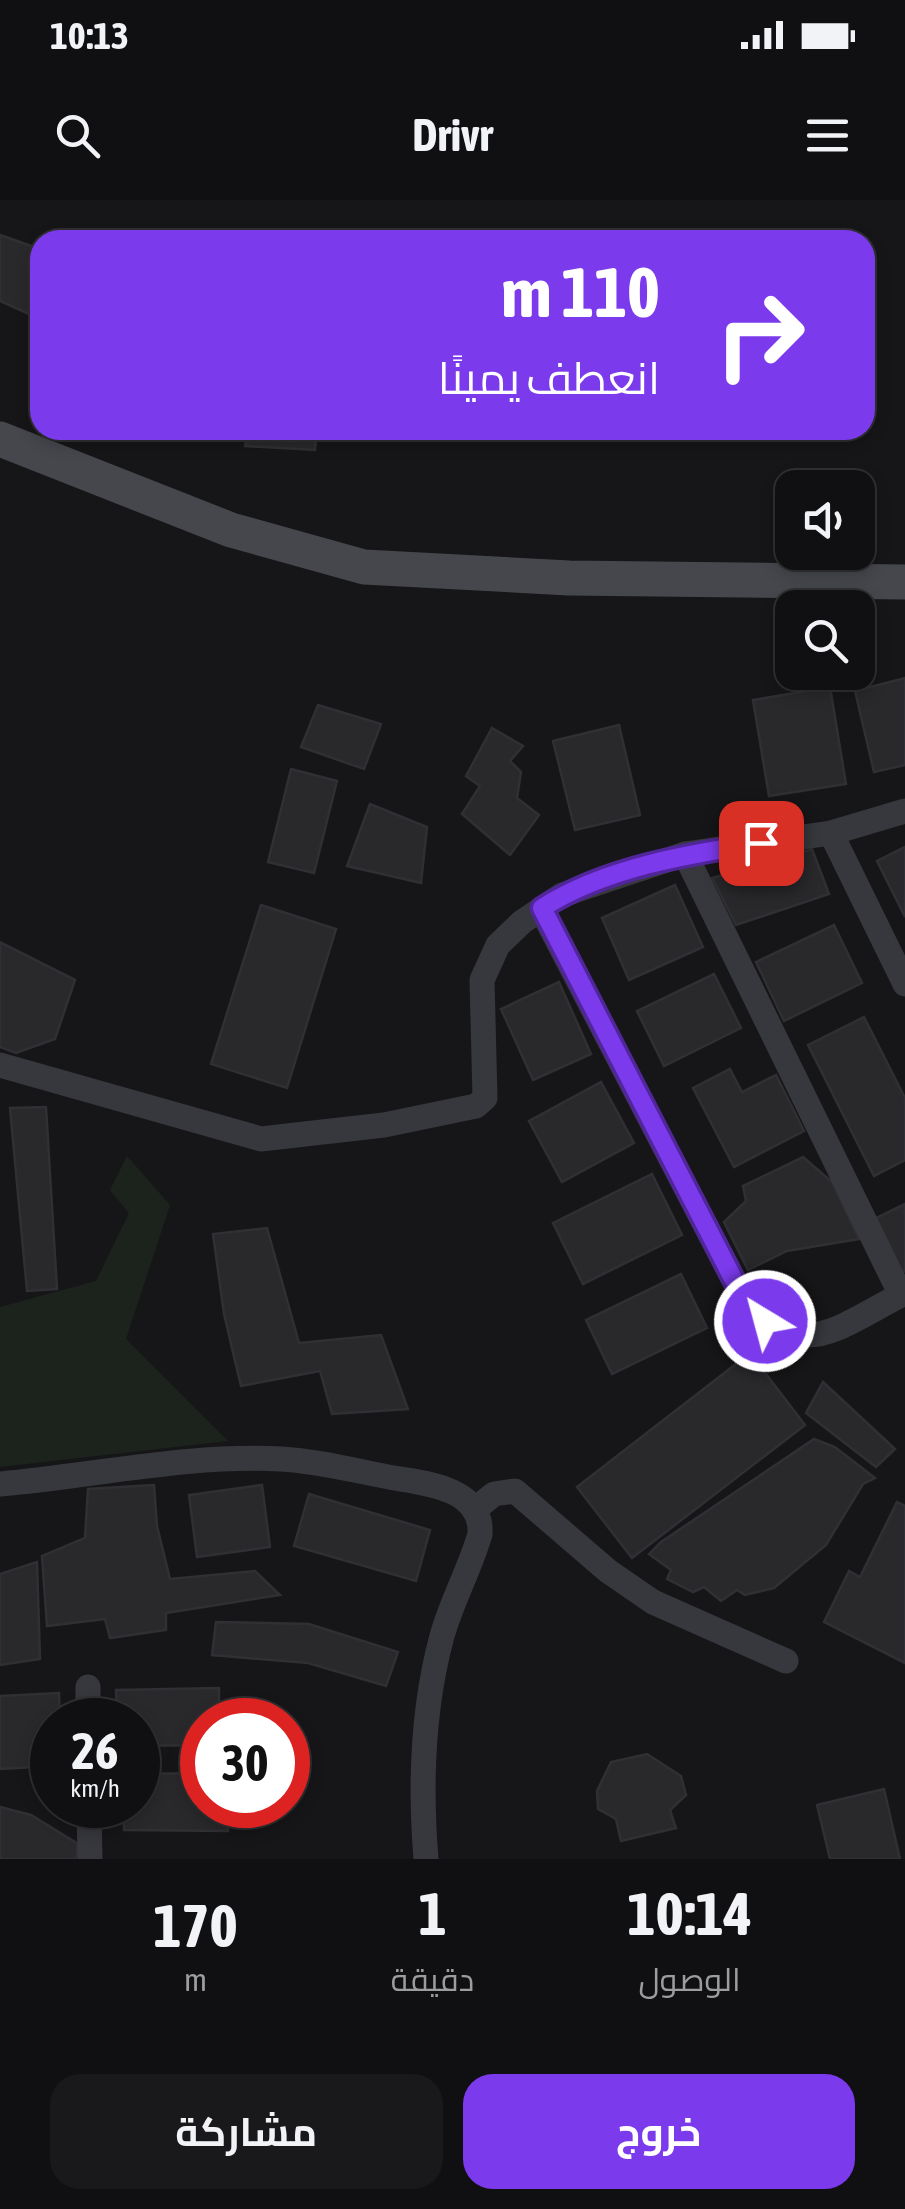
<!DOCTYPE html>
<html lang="ar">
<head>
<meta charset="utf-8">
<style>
	body { margin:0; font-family:"Asap Condensed",Cairo,sans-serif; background:#19191b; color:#f1f3f6; direction:rtl; height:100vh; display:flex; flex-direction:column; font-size:38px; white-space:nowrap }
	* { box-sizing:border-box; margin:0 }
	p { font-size:32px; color:#9c9d9f }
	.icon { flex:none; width:55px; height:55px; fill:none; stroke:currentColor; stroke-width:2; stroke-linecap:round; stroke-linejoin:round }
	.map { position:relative; height:1659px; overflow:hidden; direction:ltr }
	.details { display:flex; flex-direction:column; background:#101012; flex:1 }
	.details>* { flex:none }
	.hud { position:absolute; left:30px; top:30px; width:845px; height:210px; border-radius:30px; box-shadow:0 5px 15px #0003,0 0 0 2px #303032; direction:rtl; background:#7c3aed; color:#fff; overflow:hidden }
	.tools { position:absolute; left:775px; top:270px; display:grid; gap:20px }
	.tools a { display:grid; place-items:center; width:100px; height:100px; border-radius:20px; background:#101012; box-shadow:0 5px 15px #0003,0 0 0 2px #303032; font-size:50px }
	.speed { position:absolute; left:30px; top:1498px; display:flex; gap:20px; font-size:50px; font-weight:700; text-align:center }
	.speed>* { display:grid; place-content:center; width:130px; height:130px; border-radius:50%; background:#101012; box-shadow:0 5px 15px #0003,0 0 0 2px #303032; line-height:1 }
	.speed small { font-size:25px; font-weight:400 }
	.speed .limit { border:15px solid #d22; background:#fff; color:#111 }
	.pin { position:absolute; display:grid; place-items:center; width:85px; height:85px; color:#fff; margin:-42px; border-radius:20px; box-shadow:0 5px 15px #0006 }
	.me { position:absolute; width:110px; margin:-55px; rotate:323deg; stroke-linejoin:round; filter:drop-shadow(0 0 8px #0008) }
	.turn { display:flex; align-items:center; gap:35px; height:210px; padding:0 50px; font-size:45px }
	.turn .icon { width:130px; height:130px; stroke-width:2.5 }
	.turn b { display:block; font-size:70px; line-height:85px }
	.eta { display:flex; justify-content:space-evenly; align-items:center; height:170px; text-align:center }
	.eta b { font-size:60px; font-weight:700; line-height:70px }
	.primary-button { display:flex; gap:20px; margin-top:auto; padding:20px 50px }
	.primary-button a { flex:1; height:115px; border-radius:30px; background:#7c3aed; color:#fff; font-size:40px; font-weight:700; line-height:115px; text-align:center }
	.primary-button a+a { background:#19191b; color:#f1f3f6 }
	.status { display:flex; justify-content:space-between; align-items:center; height:70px; padding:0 50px; background:#101012; direction:ltr }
	.status svg { height:28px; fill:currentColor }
	header { display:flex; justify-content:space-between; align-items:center; height:130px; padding:0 50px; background:#101012; font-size:45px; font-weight:700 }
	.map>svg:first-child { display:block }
</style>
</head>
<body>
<div class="status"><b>10:13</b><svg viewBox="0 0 49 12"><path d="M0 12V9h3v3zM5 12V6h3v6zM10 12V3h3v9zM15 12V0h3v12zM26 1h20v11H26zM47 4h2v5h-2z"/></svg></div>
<header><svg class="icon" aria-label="menu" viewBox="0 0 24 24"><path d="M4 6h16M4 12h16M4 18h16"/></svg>Drivr<svg class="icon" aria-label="search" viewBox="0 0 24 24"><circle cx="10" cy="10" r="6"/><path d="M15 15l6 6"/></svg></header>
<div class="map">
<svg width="905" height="1659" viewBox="0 0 905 1659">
	<rect width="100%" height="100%" fill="#161618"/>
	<path fill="#1c231d" d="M127,956L170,1005L126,1139L228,1241L0,1267V1107L96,1081L129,1013L110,990Z"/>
	<g fill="#29292c" stroke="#303034" stroke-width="2.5">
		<path d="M0,35L40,49V119L0,101Z"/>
		<path d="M249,230H317L315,250L245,246Z"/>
		<path d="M905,478V565L874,572L855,491Z"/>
		<path d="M830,487L846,584L769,596L753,500Z"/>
		<path d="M318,505L381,524L364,569L301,547Z"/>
		<path d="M619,525L640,615L575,630L553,541Z"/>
		<path d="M492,528L523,546L510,561L521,572L517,598L539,615L510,655L462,614L480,586L466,576Z"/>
		<path d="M291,569L337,581L314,673L268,662Z"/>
		<path d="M370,604L427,627L421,683L347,666Z"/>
		<path d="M905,647V717L877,661Z"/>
		<path d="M812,649L829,694L736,725L712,678Z"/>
		<path d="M675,685L703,747L629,780L602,718Z"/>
		<path d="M261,705L336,729L287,888L211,864Z"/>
		<path d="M834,725L862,783L784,821L756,762Z"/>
		<path d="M0,742L75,780L55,839L16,853L0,847Z"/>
		<path d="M714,774L741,828L664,866L637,811Z"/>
		<path d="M559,782L591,854L533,880L501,809Z"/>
		<path d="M864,817L905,898V960L874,976L808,845Z"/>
		<path d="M730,869L742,892L776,875L804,931L734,967L693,888Z"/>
		<path d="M601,882L634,943L562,982L529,921Z"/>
		<path d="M46,907L57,1089L27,1091L10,908Z"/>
		<path d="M803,957L832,982L859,1039L787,1051L748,1070L724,1022L746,1001L743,986Z"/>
		<path d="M652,974L682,1035L583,1084L553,1023Z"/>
		<path d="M905,1004V1071L899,1074L872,1020Z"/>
		<path d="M267,1028L299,1143L381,1135L408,1209L332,1214L320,1171L241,1186L224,1114L213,1034Z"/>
		<path d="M681,1074L707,1128L612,1174L586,1120Z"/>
		<path d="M750,1153L805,1225L632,1358L577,1287Z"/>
		<path d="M823,1182L895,1249L876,1267L806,1213Z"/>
		<path d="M814,1239L835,1247L875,1278L863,1284L826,1345L774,1388L745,1395L737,1390L721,1401L704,1387L693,1392L667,1379L671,1370L649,1354L661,1342Z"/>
		<path d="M154,1285L157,1326L170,1379L255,1371L280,1395L166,1413V1430L110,1438L105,1419L47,1426L42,1356L85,1338L88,1289Z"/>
		<path d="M262,1285L270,1347L197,1357L189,1295Z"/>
		<path d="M309,1294L430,1330L416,1381L294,1346Z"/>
		<path d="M897,1302L905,1306V1463L824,1422L849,1371L860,1377Z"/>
		<path d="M37,1362L40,1459L0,1465V1374Z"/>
		<path d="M216,1422L309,1424L398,1452L386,1486L308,1463L212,1455Z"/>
		<path d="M219,1488V1520H202V1545L138,1546V1520H117L116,1490Z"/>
		<path d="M59,1493L60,1520H52V1566L0,1569V1496Z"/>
		<path d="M647,1554L681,1576L686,1595L670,1610L676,1628L621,1641L616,1619L598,1609L597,1591L611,1562Z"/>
		<path d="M202,1573V1605H228V1631L124,1630V1605H138V1574Z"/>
		<path d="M884,1589L900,1659H830L817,1605Z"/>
		<path d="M0,1607L31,1615L78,1644L76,1659H0Z"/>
	</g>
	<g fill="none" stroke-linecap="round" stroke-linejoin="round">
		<g stroke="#37383d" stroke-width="25">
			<path d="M831,633L905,784"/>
			<path d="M685,654L901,1095"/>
			<path d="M541,709L739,1090C802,1166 830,1131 905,1093"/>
			<path d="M0,865L261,939L384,925L476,906L485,898L482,780L498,745L522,722L562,695L685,654L831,633L905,611"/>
			<path d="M0,1284C92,1276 188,1254 281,1259C319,1261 356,1271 394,1278C426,1283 483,1289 480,1334C470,1369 452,1400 442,1436C423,1506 420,1586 426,1659"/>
			<path d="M474,1310L494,1294L515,1291L608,1371L653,1402L786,1461"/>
			<path d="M88,1487V1520"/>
			<path d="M89,1605L90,1659"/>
		</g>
		<path stroke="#45474d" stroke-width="35" d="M0,239L231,330L364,367L569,378L905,382"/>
	</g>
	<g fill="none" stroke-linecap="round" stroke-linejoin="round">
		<g stroke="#51269a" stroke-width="25">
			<path id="route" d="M761,643C688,654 604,668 542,708L739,1090L765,1121"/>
		</g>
		<use href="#route" stroke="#7c3aed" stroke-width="18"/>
	</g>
</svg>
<div class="tools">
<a><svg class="icon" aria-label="sound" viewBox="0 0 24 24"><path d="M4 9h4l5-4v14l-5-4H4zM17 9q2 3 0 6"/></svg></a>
<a><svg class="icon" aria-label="search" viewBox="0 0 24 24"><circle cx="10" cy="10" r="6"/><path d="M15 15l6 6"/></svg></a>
</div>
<div class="speed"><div>26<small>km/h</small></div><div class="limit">30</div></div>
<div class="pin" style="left:761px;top:643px;background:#d93025"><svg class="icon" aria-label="arrive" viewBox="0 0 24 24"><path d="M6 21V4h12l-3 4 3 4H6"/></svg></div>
<svg class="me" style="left:765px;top:1121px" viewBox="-20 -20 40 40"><circle r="17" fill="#7c3aed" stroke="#fff" stroke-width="3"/><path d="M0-11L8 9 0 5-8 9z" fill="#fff"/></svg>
<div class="hud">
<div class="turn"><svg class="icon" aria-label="right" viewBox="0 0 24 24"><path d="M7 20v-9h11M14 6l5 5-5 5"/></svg><div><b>110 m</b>انعطف يمينًا</div></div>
</div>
</div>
<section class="details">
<div class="eta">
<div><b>10:14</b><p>الوصول</p></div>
<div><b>1</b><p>دقيقة</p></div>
<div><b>170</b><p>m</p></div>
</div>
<div class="primary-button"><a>خروج</a><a>مشاركة</a></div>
</section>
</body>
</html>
